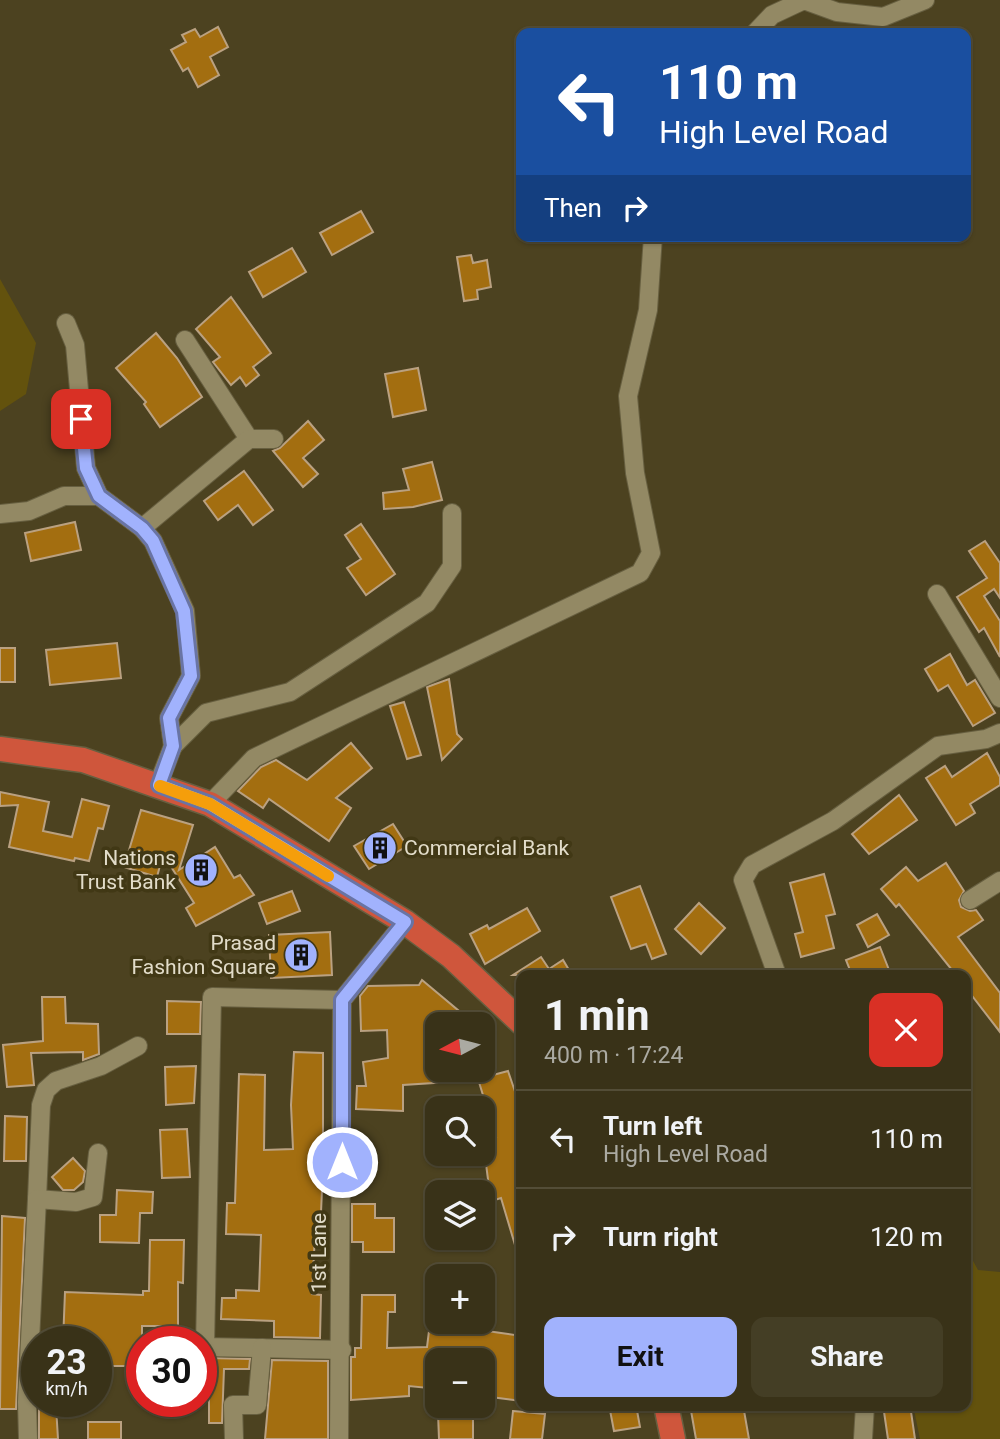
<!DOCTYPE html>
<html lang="en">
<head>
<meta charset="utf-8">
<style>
	body { margin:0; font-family:Roboto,sans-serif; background:#443e25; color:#f1f3f6; height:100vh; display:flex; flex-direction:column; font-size:26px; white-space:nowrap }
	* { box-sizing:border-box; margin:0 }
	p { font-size:23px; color:#abaaa2 }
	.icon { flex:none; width:38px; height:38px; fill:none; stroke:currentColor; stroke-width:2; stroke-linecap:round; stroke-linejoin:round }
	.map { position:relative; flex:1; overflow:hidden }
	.drawer { position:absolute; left:516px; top:970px; width:455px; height:441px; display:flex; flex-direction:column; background:#393218; border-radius:14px; box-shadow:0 2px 5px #0004,0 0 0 2px #534d37 }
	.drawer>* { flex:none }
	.banner { position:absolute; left:516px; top:28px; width:455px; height:214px; border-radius:14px; box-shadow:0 2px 5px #0004,0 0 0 2px #534d37; background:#1a4fa0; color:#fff; overflow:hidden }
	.needle { width:46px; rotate:263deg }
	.buttons { position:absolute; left:425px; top:1012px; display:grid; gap:14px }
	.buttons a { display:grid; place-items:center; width:70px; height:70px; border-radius:14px; background:#393218; box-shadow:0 2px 5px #0004,0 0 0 2px #534d37; font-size:35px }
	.speed { position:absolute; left:21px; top:1326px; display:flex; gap:14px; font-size:35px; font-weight:700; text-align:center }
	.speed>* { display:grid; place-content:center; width:91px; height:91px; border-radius:50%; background:#393218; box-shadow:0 2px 5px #0004,0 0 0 2px #534d37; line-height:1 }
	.speed small { font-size:18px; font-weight:400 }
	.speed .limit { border:10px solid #d22; background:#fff; color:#111 }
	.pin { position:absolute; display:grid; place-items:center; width:60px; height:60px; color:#fff; margin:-30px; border-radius:14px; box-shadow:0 4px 10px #0006 }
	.me { position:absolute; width:77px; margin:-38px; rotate:0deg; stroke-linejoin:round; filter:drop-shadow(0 0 5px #0008) }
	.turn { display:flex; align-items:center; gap:24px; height:147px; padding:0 28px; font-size:32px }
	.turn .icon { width:91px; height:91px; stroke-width:2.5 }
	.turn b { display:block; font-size:49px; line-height:60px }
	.then { display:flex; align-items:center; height:66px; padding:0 28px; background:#0003; gap:14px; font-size:26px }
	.round { display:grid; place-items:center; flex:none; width:74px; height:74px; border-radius:14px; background:#443e25 }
	.summary { display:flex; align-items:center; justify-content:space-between; height:119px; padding:0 28px }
	h1 { font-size:42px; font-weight:700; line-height:52px }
	.action { display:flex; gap:14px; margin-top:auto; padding:14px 28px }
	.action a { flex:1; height:80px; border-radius:14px; background:#a1b2fd; color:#111; font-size:28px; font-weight:700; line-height:80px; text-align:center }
	.action a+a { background:#443e25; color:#f1f3f6 }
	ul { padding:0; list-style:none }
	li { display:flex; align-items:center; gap:21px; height:98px; padding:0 28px; border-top:2px solid #534d37 }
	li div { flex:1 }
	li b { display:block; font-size:26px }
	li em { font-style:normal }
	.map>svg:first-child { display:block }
</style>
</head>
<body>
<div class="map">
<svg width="1000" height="1439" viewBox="0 0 1000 1439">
	<rect width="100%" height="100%" fill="#4c4220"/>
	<g fill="#63520d">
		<path d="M0,279L36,343L26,394L0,411Z"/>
		<path d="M966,1248L978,1270L1000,1272V1439H920L913,1405H966Z"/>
	</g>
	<g fill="#a36e10" stroke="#baa181" stroke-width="2">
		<path d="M218,27L228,47L210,57L219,75L198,87L188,68L183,71L171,50L186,42L182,35L195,29L200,37Z"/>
		<path d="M361,211L373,232L332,255L320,233Z"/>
		<path d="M292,248L306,272L263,297L249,272Z"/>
		<path d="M471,255L473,263L487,260L491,287L477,290L478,299L464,301L457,257Z"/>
		<path d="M231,297L271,353L253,367L259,375L246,386L240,377L231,385L213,362L220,357L196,329Z"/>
		<path d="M156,333L177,358L202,397L160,427L144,404L146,402L116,368Z"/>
		<path d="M418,368L426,410L393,417L385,374Z"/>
		<path d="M308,421L324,440L303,458L318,474L303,487L273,451L280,448Z"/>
		<path d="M432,462L442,500L413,507L384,509L383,493L409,490L403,469Z"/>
		<path d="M244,471L273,510L253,525L238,505L218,520L204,501Z"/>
		<path d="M75,522L81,550L31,561L25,533Z"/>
		<path d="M361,524L395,574L366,595L347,568L361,559L345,535Z"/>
		<path d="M985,541L1000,563V598L994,589L984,596L1000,621V657L984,628L979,632L957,597L987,578L969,551Z"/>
		<path d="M117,643L121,678L50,685L46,650Z"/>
		<rect x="0" y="648" width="15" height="34"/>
		<path d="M950,654L967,685L975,680L995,713L973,726L948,685L938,691L925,669Z"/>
		<path d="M449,679L457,734L462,739L442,760L427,687Z"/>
		<path d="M404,702L421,755L407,759L390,706Z"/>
		<path d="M351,743L372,768L336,798L351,808L329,841L269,799L263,808L238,791L261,767L276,760L307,780Z"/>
		<path d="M987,753L1000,777V785L970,804L975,813L956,825L926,778L945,766L952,777Z"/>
		<path d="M0,792L49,802L43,831L72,837L82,799L109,806L103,829L98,828L89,861L75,858L74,861L9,847L18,805L0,806Z"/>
		<path d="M899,795L917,820L869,854L852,834Z"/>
		<path d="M141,810L193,825L179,870L215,847L234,878L240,875L254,895L196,926L186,908L194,903L163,854L157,877L124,867Z"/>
		<path d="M393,824L407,846L369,869L354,846Z"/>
		<path d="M946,863L964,891L959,900L961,907L970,911L976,910L983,920L958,937L1000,993V1032L966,988V975H956L899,904L896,907L881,889L906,867L918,881Z"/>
		<path d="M824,874L835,914L826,916L834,948L801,957L795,934L803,932L790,883Z"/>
		<path d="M640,886L666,954L652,959L646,944L631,949L611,897Z"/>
		<path d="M292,891L300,911L267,924L259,903Z"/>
		<path d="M699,903L725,928L701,954L675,929Z"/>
		<path d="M527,908L540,931L485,964L470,934L487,925L489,929Z"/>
		<path d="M877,914L889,935L868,947L857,925Z"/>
		<path d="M330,932L332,975L271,978L269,935Z"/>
		<path d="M880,947L891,975H852L846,960Z"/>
		<path d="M541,957L549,969L563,960L572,975H513Z"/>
		<path d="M422,980L459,1011L438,1024V1069H447L449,1082L403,1085V1111L356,1109L357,1086H366L363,1062L388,1058L387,1030L361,1031L360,996L368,986L419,985Z"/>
		<path d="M42,997H65L66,1023L98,1024L99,1054L83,1060V1052L31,1053L34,1085L7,1087L3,1045L43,1041Z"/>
		<path d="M167,1001L201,1002L200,1034H167Z"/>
		<path d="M294,1052L323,1053V1138L318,1139L322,1190L320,1234H315L312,1294L321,1295L320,1338L274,1337V1321L221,1319L222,1298H236V1290L259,1291L261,1235L226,1234L227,1203H235L239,1074L265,1075L264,1150L293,1149L291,1105Z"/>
		<path d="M196,1066L194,1103L166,1105L165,1067Z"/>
		<path d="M508,1071L522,1112V1254L518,1255L501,1198L485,1203L483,1188L489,1187L483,1141L496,1137L478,1079Z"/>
		<path d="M5,1116L27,1117L26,1161H4Z"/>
		<path d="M187,1129L190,1177L162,1178L160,1130Z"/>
		<path d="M73,1158L85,1171L83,1182L74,1190H63L52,1177Z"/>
		<path d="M117,1190L153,1192L152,1213H140L139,1243L100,1242V1215H116Z"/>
		<path d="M352,1204H375V1218H394V1252H363V1242H352Z"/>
		<path d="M2,1216L25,1218L16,1409H0Z"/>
		<path d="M150,1240H184L183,1283L178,1282V1326H142V1366H102V1342H63L65,1292L143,1295V1291H149Z"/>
		<path d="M362,1295H395V1312H388L387,1348L427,1347L430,1323L522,1336V1401L483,1396V1360H438V1389L409,1386V1396L351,1400V1357H355V1348H361Z"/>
		<path d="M209,1358L250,1359L249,1369H224L222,1423H209Z"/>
		<path d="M272,1360L328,1361V1439H265Z"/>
		<path d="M609,1405H636L640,1427L614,1431Z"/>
		<path d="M690,1405H743L749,1439H696Z"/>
		<path d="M883,1405H910L915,1439H888Z"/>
		<path d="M56,1406L58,1439H39V1407Z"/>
		<path d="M513,1411L545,1414L542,1439H510Z"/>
		<path d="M473,1412V1439H439L438,1413Z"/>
		<rect x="88" y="1422" width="33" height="17"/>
	</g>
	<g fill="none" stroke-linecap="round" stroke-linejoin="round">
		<g stroke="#675f40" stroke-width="20">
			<g id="minor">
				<path d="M755,33L772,15L804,0L837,12L883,17L925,0"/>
				<path d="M66,323L75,345L86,468L99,496L142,528L153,541L185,611L191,676L169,718L173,746L158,785"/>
				<path d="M185,340L249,439"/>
				<path d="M0,514L29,511L64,496H99"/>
				<path d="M142,528L249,439H274"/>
				<path d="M937,594L1000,698"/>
				<path d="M173,746L206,713L290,692L427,603L452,566V513"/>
				<path d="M210,804L254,758L640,573L651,553L635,473L628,396L648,310L653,236"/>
				<path d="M970,900L1000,881"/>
				<path d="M777,975L743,880L752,865L833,821L938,746L986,739L1000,733"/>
				<path d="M37,1199L41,1105L46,1090L56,1081L101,1066L138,1046"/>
				<path d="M342,1350L205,1347L212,997L342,1000"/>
				<path d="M28,1439L27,1402L37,1199L76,1202L93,1197L98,1153"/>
				<path d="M234,1439L233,1405H257L262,1348"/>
				<path d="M339,1439L342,1000L405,922"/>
				<path d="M863,1439L865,1405"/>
			</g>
		</g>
		<g stroke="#675f40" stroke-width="27">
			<g id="highway">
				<path d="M0,749L83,760L210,804L405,922L451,956L522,1023"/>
				<path d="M666,1405L673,1439"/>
			</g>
		</g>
		<use href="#minor" stroke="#938964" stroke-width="18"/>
		<use href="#highway" stroke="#cf563c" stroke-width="24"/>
	</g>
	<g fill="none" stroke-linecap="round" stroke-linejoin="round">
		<g stroke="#6974a4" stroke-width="18">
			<path id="route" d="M81,419L86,468L99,496L142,528L153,541L184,611L191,676L169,718L173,746L159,785L210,804L405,922L342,1000V1162"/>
		</g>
		<use href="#route" stroke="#a1b2fd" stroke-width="12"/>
		<path stroke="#f59e0b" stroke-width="12" d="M160,786L210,804L328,876"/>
	</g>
	<defs>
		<g id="building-disc" transform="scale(1.75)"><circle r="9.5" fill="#a1b2fd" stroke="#413815"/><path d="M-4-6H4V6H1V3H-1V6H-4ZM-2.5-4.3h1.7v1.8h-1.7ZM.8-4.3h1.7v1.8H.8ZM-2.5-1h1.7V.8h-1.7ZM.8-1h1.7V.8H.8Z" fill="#111"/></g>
	</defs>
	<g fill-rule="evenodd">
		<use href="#building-disc" x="380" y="848"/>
		<use href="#building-disc" x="201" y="870"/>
		<use href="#building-disc" x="301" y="955"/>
	</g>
	<g text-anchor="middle" stroke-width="7" stroke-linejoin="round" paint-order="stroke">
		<g font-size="21" fill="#e2dcc9" stroke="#413815" text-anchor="end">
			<text x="404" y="855" text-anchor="start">Commercial Bank</text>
			<text x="176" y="865">Nations<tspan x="176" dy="24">Trust Bank</tspan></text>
			<text x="276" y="950">Prasad<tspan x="276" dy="24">Fashion Square</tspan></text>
		</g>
		<g font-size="21" fill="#e2dcc9" stroke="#413815">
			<text transform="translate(319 1253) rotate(-90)" y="7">1st Lane</text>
		</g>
	</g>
</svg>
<div class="buttons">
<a><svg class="needle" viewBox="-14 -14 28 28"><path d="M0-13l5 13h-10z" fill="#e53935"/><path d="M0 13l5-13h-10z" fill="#abaaa2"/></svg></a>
<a><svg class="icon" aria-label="search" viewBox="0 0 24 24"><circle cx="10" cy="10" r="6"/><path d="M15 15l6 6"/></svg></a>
<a><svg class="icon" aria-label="layers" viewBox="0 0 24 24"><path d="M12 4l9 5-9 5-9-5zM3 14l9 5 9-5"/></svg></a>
<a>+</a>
<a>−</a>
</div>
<div class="speed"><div>23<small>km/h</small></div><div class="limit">30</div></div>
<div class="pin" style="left:81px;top:419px;background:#d93025"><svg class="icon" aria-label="arrive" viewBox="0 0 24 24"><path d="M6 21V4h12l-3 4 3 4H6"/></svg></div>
<svg class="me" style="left:342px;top:1162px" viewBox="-20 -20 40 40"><circle r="17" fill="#a1b2fd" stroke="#fff" stroke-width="3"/><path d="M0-11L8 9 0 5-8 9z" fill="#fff"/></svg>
<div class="banner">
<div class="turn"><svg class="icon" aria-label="left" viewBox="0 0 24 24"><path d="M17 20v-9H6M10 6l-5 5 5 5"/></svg><div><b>110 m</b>High Level Road</div></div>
<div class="then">Then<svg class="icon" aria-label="right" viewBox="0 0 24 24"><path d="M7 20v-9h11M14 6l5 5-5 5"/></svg></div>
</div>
<section class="drawer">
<div class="summary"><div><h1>1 min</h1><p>400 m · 17:24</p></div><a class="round" style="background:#d93025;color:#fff"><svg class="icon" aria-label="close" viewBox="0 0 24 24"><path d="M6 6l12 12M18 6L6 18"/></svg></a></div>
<ul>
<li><svg class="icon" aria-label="left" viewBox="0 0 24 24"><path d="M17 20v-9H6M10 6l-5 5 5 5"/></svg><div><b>Turn left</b><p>High Level Road</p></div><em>110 m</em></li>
<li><svg class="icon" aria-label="right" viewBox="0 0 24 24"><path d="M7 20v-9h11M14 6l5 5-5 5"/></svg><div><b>Turn right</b></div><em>120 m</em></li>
</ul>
<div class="action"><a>Exit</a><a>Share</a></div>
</section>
</div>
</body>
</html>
